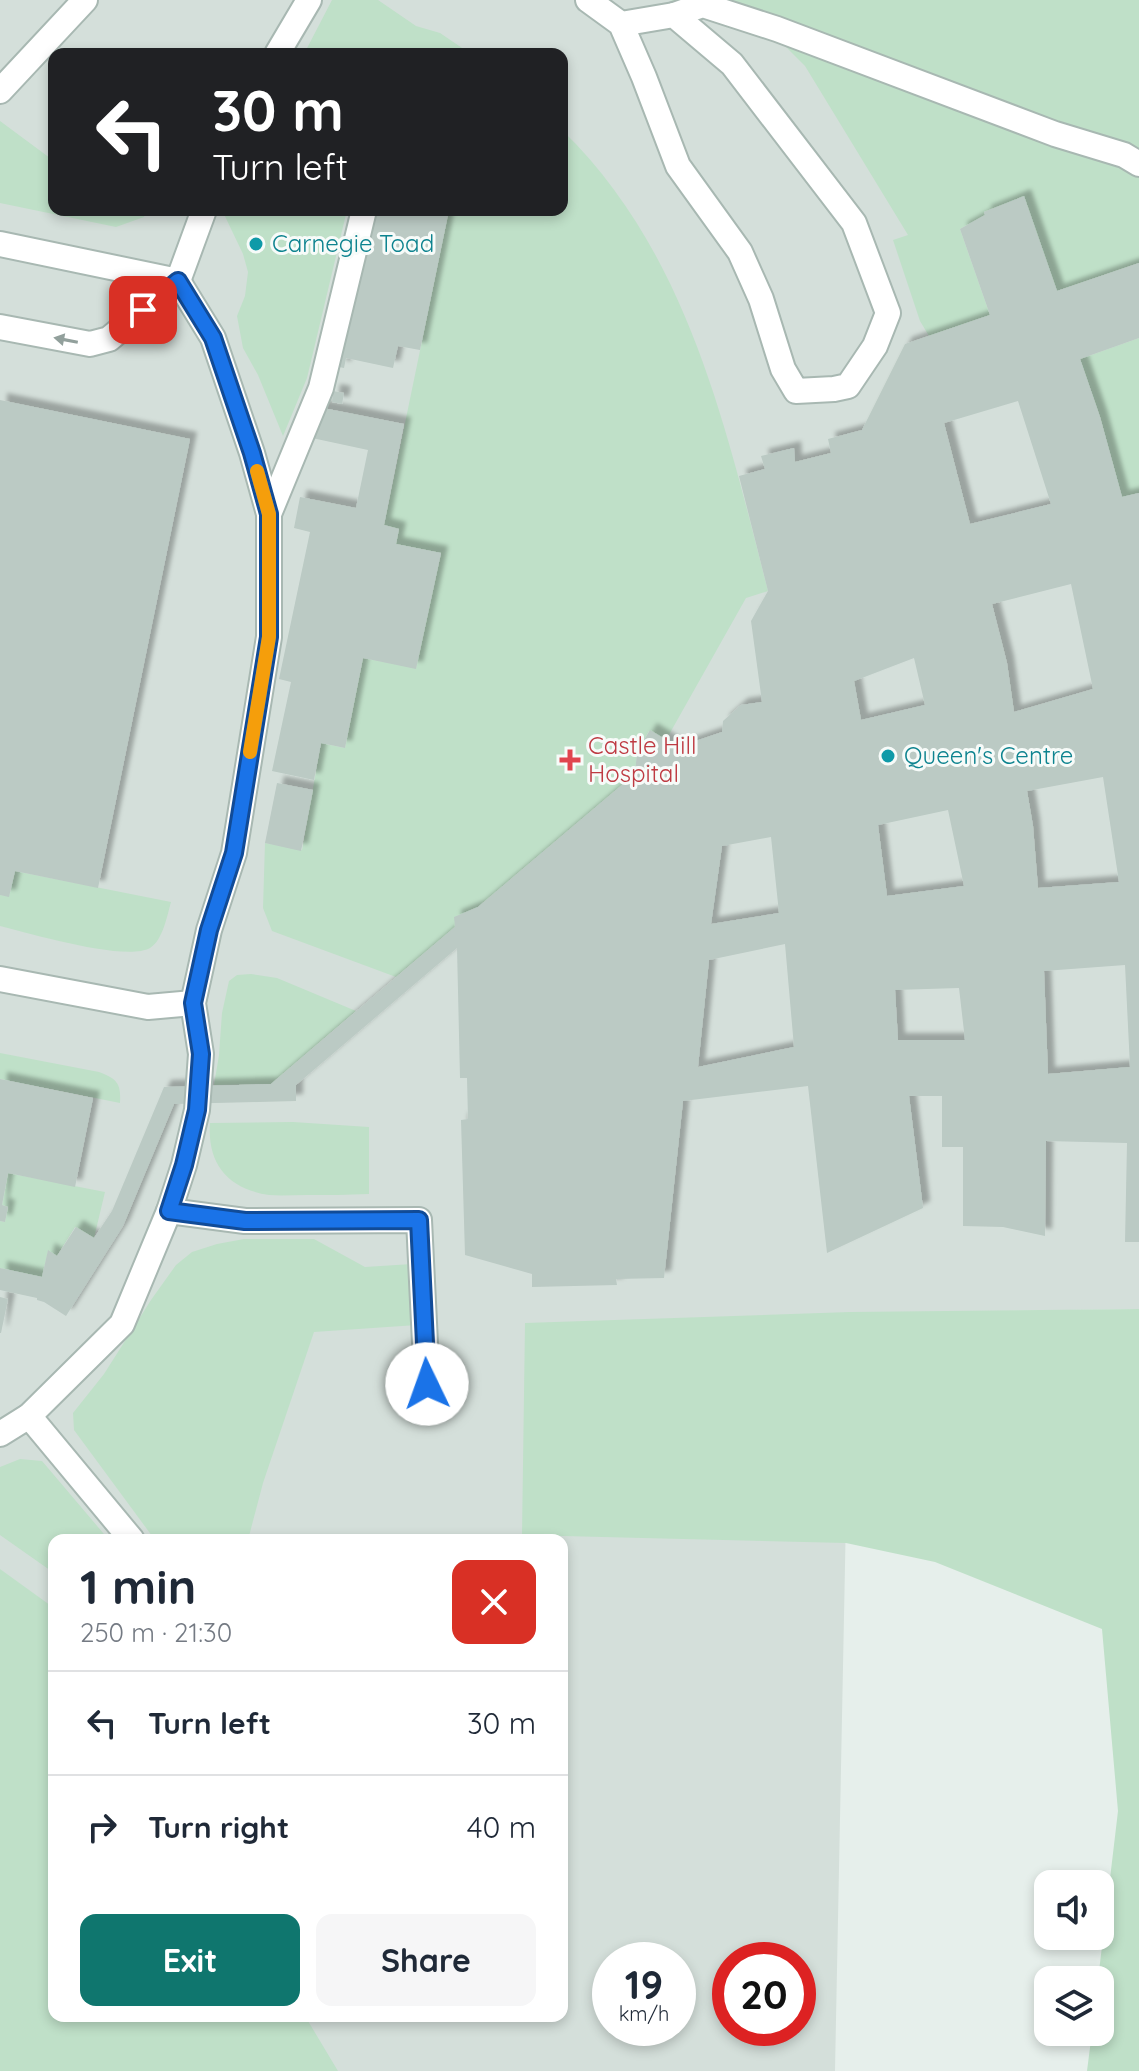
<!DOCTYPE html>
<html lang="en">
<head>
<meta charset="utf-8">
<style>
	body { margin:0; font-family:Quicksand,sans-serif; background:#f6f6f7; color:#1f2937; height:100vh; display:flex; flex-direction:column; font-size:30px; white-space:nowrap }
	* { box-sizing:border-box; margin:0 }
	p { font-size:26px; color:#747a83 }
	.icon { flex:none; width:44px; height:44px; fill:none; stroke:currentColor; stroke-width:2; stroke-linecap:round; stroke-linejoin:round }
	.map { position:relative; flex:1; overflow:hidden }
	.panel { position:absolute; left:48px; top:1534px; width:520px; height:488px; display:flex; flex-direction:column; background:#fff; border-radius:16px; box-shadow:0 4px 12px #0003 }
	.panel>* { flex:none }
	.top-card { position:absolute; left:48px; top:48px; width:520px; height:168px; border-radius:16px; box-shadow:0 4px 12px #0003; background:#202124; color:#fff; overflow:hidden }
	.fabs { position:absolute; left:1034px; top:1870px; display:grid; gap:16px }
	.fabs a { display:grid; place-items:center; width:80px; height:80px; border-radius:16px; background:#fff; box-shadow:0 4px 12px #0003; font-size:40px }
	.speed { position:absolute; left:592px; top:1942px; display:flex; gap:16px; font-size:40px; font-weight:700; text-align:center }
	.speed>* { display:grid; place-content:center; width:104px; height:104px; border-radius:50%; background:#fff; box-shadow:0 4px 12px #0003; line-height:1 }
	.speed small { font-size:20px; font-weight:400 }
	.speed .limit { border:12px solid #d22; background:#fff; color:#111 }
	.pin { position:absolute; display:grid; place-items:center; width:68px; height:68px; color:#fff; margin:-34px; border-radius:16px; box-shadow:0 4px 12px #0006 }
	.me { position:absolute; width:88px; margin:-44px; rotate:357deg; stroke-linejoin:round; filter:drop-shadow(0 0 6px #0008) }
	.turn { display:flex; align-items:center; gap:28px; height:168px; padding:0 32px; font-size:36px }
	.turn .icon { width:104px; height:104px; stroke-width:2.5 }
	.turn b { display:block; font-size:56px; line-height:68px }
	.round { display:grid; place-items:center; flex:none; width:84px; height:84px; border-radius:16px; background:#f6f6f7 }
	.headline { display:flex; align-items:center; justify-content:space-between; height:136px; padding:0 32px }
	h1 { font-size:48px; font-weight:700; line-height:60px }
	.button { display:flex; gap:16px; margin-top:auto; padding:16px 32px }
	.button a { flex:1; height:92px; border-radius:16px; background:#0f766e; color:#fff; font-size:32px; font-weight:700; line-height:92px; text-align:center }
	.button a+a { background:#f6f6f7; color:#1f2937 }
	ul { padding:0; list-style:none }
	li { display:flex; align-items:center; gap:24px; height:104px; padding:0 32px; border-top:2px solid #e0e1e3 }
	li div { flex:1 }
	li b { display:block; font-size:30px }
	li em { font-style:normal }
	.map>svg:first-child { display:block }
</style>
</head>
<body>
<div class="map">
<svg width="1139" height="2071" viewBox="0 0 1139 2071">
	<defs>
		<filter id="shadow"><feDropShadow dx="7" dy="-7" stdDeviation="2" flood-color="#0004"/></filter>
	</defs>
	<rect width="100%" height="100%" fill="#e6efeb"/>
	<path fill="#d4dfda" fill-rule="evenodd" d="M0,0H909L1139,73V1309L850,1313L835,2071H0ZM54,54H562V210H54ZM54,1540H562V2016H54ZM610,1960H678V2028H610ZM730,1960H798V2028H730Z"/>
	<g fill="#bfe0c8">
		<path d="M332,0H378L416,26L440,33L471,54H304Z"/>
		<path d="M670,0H1139V263L1057,291L1023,197L984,212L985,215L960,229L990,315L929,336L920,321L893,240L908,235L805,66L773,34Z"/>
		<path d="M0,121L54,161V210H147L144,217L116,227L0,203Z"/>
		<path d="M562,130C688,252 726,428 768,591L746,598L666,740L649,731L637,752L635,774L478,907L455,917V927L396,977L272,931L263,908L265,843L302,850L321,743L345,748L363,658L416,668L441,553L396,544L399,529L384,525L449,210H562Z"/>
		<path d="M222,210H347L307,378L283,436L258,375L243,348L237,316L245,296L248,272L243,254Z"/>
		<path d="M1139,338V493L1122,497L1100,417L1080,359Z"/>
		<path d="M15,871L171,902C167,916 163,940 150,948C125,962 29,933 0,926V895L9,896Z"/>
		<path d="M251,974L277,978L356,1011L271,1084L214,1085L219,1055L222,1013L229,981L237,975Z"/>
		<path d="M0,1053L99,1072C117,1079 121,1083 120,1103L0,1079Z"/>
		<path d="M293,1122L369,1127V1194C348,1195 327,1195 307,1195C294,1195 281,1196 269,1195C228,1189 207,1164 210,1123Z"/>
		<path d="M8,1173L105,1192L94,1238L75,1227L57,1256L48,1251L42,1277L0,1268V1221L5,1222L8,1207L2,1205Z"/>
		<path d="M244,1239H314L365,1267L412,1264L417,1325L314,1332L263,1483L248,1540H155L74,1430L73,1413L104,1374L151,1300L176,1265L192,1252L217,1244Z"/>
		<path d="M1139,1309V2071H1087L1092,2032H1100V1980H1098L1118,1811L1102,1629L935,1562L846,1543L522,1535L525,1323L850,1312Z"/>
		<path d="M20,1459L42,1461L109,1540H54V1573L0,1535V1467Z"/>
		<path d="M0,1569L54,1608V2016H305L338,2071H0Z"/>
	</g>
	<g fill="#bbcac4" fill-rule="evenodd" filter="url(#shadow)">
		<path d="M1024,196L1057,291L1139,263V338L1080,359L1100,417L1122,497L1139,493V1242H1125L1127,1143L1046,1141L1045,1236L1003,1227L963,1226V1147H942V1096H909L923,1208L827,1253L808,1086L683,1101L664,1278L616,1279L617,1285L532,1287V1274L465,1255L461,1120L468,1119L467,1078H460L457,948L296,1085V1101L174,1104L123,1226L66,1316L44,1302L37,1300V1298L0,1290V1268L42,1277L48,1250L57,1256L76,1227L94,1238L112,1211L164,1087L271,1084L455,927L454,917L478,907L635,774L637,752L650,730L678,747L722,732L723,721L741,705L762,702L751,621L768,591L739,476L765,469L761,456L794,448L795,462L831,453L828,439L862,430L905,344L990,315L960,229L985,215L984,212ZM1018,401L1051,504L970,524L944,423ZM1071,584L1093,689L1014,712L1007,663L992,604ZM914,658L925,705L861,720L854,681ZM1103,777L1119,882L1038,888L1033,826L1027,791ZM948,810L964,886L887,896L878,825ZM771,837L779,913L711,924L722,846ZM785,944L794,1047L698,1067L709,960ZM1125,965L1130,1067L1048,1074L1044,971ZM959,988L965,1040H898L895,990Z"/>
		<path d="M371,210H449L420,350L398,346L393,368L346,358L344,368L339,367Z"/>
		<path d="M333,391L344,393L342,404L332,402Z"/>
		<path d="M0,400L190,439L98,888L15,871L9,897L0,895Z"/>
		<path d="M318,407L404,424L384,525L399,529L396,544L441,553L416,669L363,658L345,748L321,743L314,780L272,771L291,682L279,679L310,532L294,528L300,497L356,508L368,450L312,438Z"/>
		<path d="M277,783L313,790L301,851L265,843Z"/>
		<path d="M0,1079L93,1098L75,1187L8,1173L2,1205L8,1207L5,1222L0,1221Z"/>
		<path d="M0,1297L8,1299L1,1333H0Z"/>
	</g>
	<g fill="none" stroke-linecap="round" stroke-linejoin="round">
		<g stroke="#a8b8b2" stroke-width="28">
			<g id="minor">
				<path d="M588,0L621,24L644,77L678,166L740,252L761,299L783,369L796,391L834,389L848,386L875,346L888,313L854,223L732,64L674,15L621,24"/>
				<path d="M674,15L703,5L777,29L1055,134L1124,155L1139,164"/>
				<path d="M277,54L309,0"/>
				<path d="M0,91L85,0"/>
				<path d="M0,244L178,281L213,338L252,453L269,514"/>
				<path d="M0,327L90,344L109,339L178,281L204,210"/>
				<path d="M0,979L148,1007L193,1003"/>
				<path d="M169,1211L245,1221L419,1220L427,1384"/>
				<path d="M29,1416L132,1540"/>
				<path d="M0,1434L29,1416L122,1324L169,1211L184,1165L197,1110L201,1054L193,1003L209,930L234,853L269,637V514L321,388L364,210"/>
			</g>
		</g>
		<use href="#minor" stroke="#fff" stroke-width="24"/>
	</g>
	<defs><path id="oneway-solid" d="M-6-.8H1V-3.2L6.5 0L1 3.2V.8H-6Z" transform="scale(2)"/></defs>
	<use fill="#92a09c" href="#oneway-solid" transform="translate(66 340) rotate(-169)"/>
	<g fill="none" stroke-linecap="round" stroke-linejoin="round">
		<g stroke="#114b97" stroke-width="20">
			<path id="route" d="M143,310L178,281L213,338L252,453L269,514V637L234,853L209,930L193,1003L201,1054L197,1110L184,1165L169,1211L245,1221L419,1220L427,1384"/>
		</g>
		<use href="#route" stroke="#1a73e8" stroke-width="14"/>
		<path stroke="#f59e0b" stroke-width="14" d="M250,752L269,637V514L257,471"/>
	</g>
	<g fill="#0f9aa8" stroke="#f7fbf9" stroke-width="3">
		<circle cx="256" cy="244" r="8"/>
		<circle cx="888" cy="756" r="8"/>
	</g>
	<path fill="#e0444e" stroke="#f7fbf9" stroke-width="3" d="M566 748h8v8h8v8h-8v8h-8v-8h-8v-8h8z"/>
	<g text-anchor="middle" stroke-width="6" stroke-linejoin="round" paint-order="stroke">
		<g font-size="24" fill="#0d838f" stroke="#f7fbf9" text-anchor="start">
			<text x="272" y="252">Carnegie Toad</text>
			<text x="904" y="764">Queen's Centre</text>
		</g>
		<g font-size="24" fill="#be3a42" stroke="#f7fbf9" text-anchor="start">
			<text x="588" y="754">Castle Hill<tspan x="588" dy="28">Hospital</tspan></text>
		</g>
	</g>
</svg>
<div class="fabs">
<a><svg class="icon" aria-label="sound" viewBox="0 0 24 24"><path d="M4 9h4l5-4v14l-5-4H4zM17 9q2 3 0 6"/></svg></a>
<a><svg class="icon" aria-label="layers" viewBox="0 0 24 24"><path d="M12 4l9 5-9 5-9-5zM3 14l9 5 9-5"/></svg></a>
</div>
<div class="speed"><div>19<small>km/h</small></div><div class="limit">20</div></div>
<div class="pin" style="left:143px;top:310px;background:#d93025"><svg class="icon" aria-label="arrive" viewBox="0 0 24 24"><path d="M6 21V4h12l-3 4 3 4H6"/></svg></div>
<svg class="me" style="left:427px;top:1384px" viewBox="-20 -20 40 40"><circle r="19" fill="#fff"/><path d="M0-13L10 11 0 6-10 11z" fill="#1a73e8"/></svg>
<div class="top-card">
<div class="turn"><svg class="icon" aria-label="left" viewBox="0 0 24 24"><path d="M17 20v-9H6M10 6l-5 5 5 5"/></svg><div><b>30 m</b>Turn left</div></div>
</div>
<section class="panel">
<div class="headline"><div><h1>1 min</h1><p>250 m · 21:30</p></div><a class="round" style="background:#d93025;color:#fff"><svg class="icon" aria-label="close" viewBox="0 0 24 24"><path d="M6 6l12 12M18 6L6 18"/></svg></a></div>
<ul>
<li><svg class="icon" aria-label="left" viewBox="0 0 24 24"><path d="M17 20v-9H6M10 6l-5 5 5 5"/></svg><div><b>Turn left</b></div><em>30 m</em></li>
<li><svg class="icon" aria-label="right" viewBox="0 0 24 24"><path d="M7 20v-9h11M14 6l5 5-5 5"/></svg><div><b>Turn right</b></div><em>40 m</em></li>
</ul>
<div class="button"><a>Exit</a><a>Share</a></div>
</section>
</div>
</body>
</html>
